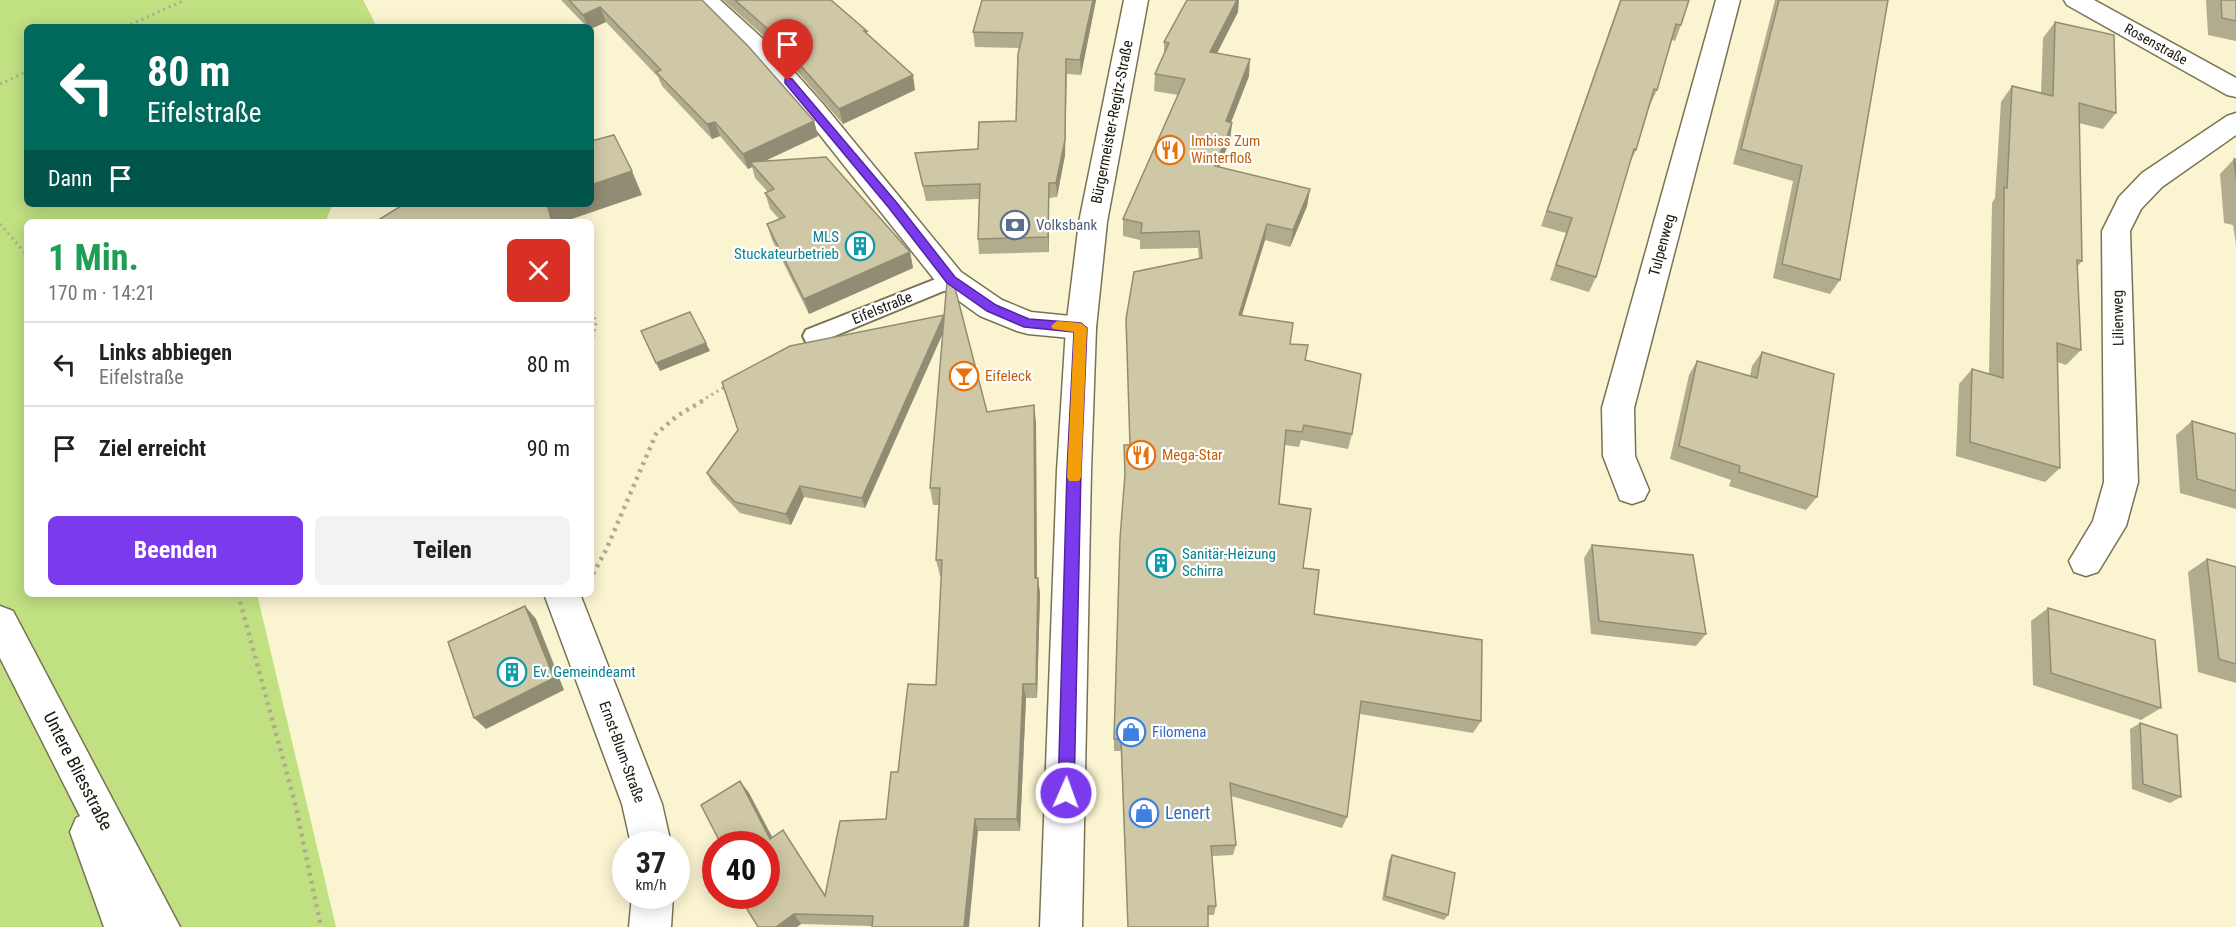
<!DOCTYPE html>
<html lang="de">
<head>
<meta charset="utf-8">
<style>
	body { margin:0; font-family:"Roboto Condensed",sans-serif; background:#f2f2f2; color:#222; height:100vh; display:flex; flex-direction:column; font-size:22px; white-space:nowrap }
	* { box-sizing:border-box; margin:0 }
	p { font-size:20px; color:#767676 }
	.icon { flex:none; width:33px; height:33px; fill:none; stroke:currentColor; stroke-width:2; stroke-linecap:round; stroke-linejoin:round }
	.map { position:relative; flex:1; overflow:hidden }
	.details { position:absolute; left:24px; top:219px; width:570px; height:378px; display:flex; flex-direction:column; background:#fff; border-radius:9px; box-shadow:0 3px 15px #0003 }
	.details>* { flex:none }
	.hud { position:absolute; left:24px; top:24px; width:570px; height:183px; border-radius:9px; box-shadow:0 3px 15px #0003; background:#00695c; color:#fff; overflow:hidden }
	.speed { position:absolute; left:612px; top:831px; display:flex; gap:12px; font-size:30px; font-weight:700; text-align:center }
	.speed>* { display:grid; place-content:center; width:78px; height:78px; border-radius:50%; background:#fff; box-shadow:0 3px 15px #0003; line-height:1 }
	.speed small { font-size:15px; font-weight:400 }
	.speed .limit { border:9px solid #d22; background:#fff; color:#111 }
	.pin { position:absolute; display:grid; place-items:center; width:51px; height:51px; color:#fff; margin:-62px -26px; border-radius:50% 50% 50% 0; rotate:-45deg; box-shadow:0 0 6px #0007 }
	.pin .icon { rotate:45deg }
	.me { position:absolute; width:66px; margin:-33px; rotate:2deg; stroke-linejoin:round; filter:drop-shadow(0 0 4px #0008) }
	.turn { display:flex; align-items:center; gap:21px; height:126px; padding:0 24px; font-size:27px }
	.turn .icon { width:78px; height:78px; stroke-width:2.5 }
	.turn b { display:block; font-size:42px; line-height:51px }
	.then { display:flex; align-items:center; height:57px; padding:0 24px; background:#0003; gap:12px; font-size:22px }
	.round { display:grid; place-items:center; flex:none; width:63px; height:63px; border-radius:9px; background:#f2f2f2 }
	.summary { display:flex; align-items:center; justify-content:space-between; height:102px; padding:0 24px }
	h1 { font-size:36px; font-weight:700; line-height:45px; color:#1e9e55 }
	.action { display:flex; gap:12px; margin-top:auto; padding:12px 24px }
	.action a { flex:1; height:69px; border-radius:9px; background:#7c3aed; color:#fff; font-size:24px; font-weight:700; line-height:69px; text-align:center }
	.action a+a { background:#f2f2f2; color:#222 }
	ul { padding:0; list-style:none }
	li { display:flex; align-items:center; gap:18px; height:84px; padding:0 24px; border-top:2px solid #e0e0e0 }
	li div { flex:1 }
	li b { display:block; font-size:22px }
	li em { font-style:normal }
	.map>svg:first-child { display:block }
</style>
</head>
<body>
<div class="map">
<svg width="2236" height="927" viewBox="0 0 2236 927">
	<rect width="100%" height="100%" fill="#fbf4d1"/>
	<path fill="#c0e082" d="M0,0H363L377,27H27V204H333L325,222H27V594H257L336,927H0Z"/>
	<g fill="none" stroke-linecap="round" stroke-linejoin="round">
		<g stroke="#797353" stroke-width="4">
			<path id="lane" d="M951,273L958,275L961,280L958,285L820,342L813,344L806,342L803,336L806,330Z"/>
		</g>
		<g stroke="#797353" stroke-width="3">
			<g id="street">
				<path d="M694,0H720L772,47L823,104L961,272L1002,300L1031,312L1081,317L1092,320L1096,328L1092,336L1081,339L1028,334L1017,331L980,316L941,288L805,116L754,59Z"/>
				<path d="M1716,0H1740L1634,408L1635,456L1649,490L1644,500L1632,504L1620,500L1603,456L1602,408Z"/>
				<path d="M2064,0H2094L2236,78V97L2227,95L2067,5Z"/>
				<path d="M2236,113V135L2162,187L2141,209L2130,231L2138,482L2126,526L2098,572L2086,576L2074,572L2069,561L2093,521L2104,482L2102,231L2119,197L2142,173L2227,116Z"/>
				<path d="M544,594H580L662,804L671,844H631L622,804Z"/>
				<path d="M632,896H673L671,927H629Z"/>
			</g>
		</g>
		<g stroke="#797353" stroke-width="3">
			<g id="secondary">
				<path d="M1124,0H1148L1107,222L1096,328L1091,471L1082,927H1040L1057,471L1066,328L1079,222Z"/>
				<path d="M0,606L13,611L180,927H104L70,832L76,818L80,816L0,658Z"/>
			</g>
		</g>
		<g stroke="#b0ab8f" stroke-width="3" stroke-dasharray="2 4" stroke-linecap="butt">
			<path d="M125,27L185,0"/>
			<path d="M0,84L27,71"/>
			<path d="M0,224L27,255"/>
			<path d="M591,306L596,323L591,346"/>
			<path d="M701,401L728,385"/>
		</g>
		<g stroke="#b0ab8f" stroke-width="4.5" stroke-dasharray="3 5" stroke-linecap="butt">
			<path d="M593,574L606,550L656,434L677,416L704,400"/>
			<path d="M238,594L295,803L321,927"/>
		</g>
		<use href="#lane" fill="#fff" fill-rule="evenodd"/>
		<use href="#street" fill="#fff" fill-rule="evenodd"/>
		<use href="#secondary" fill="#fff" fill-rule="evenodd"/>
	</g>
	<g fill="#b2ac8f">
		<path d="M561,0H702L814,121L818,136L765,161L910,252L913,268L809,314L772,240L767,224L779,219L770,209L765,193L768,192L755,178L752,167L748,169L720,136L712,139L662,86L658,77L606,22L591,27H587Z"/>
		<path d="M723,0H831L867,31V34L915,90L843,124L774,45Z"/>
		<path d="M982,0H1096L1081,75L1067,74L1065,155L1057,197L1049,198V252L979,254L978,239L979,199L926,201L915,153L978,149L1016,121L1019,48L975,47L973,32Z"/>
		<path d="M1620,0H1689L1681,25L1675,41L1672,40L1657,90L1650,105L1636,150L1629,165L1596,277L1589,292L1550,280L1566,233L1541,226Z"/>
		<path d="M1775,0H1888L1840,280L1830,294L1773,278L1793,181L1733,164Z"/>
		<path d="M2206,0H2236V41L2208,35Z"/>
		<path d="M1238,12L1217,53L1249,76L1231,122L1232,123L1230,140L1219,167L1310,189L1307,206L1290,247L1265,240L1242,315L1290,344L1305,360L1352,434L1348,449L1301,440L1299,447L1285,445L1279,504L1303,568L1314,614L1481,721L1473,733L1360,714L1347,817L1342,828L1231,796L1236,845L1233,855L1212,856L1216,906L1214,915H1208V927H1128L1121,751H1114V739L1125,479L1124,445H1130L1126,319L1199,259L1198,248L1140,249V240L1123,236V219L1178,95L1154,91L1155,74L1164,54V42Z"/>
		<path d="M2055,22L2116,113L2103,129L2079,123L2082,261L2077,267L2081,350L2066,365L2057,362L2060,468L2045,482L1956,456L1959,384L1972,369L1989,374L1992,203L1995,198L2001,102L2012,86L2041,93L2043,38Z"/>
		<path d="M2234,159H2236V245L2233,225L2224,223L2220,174Z"/>
		<path d="M944,315L987,412L1036,422L1037,578H1038L1040,594L1037,698H1026L1020,831H978L872,926L801,924L797,927H758L766,896L740,781L749,793L772,837L783,830L826,896L886,819L898,772L936,685L942,576H940L936,560L939,505H933L930,488L943,333L865,508L804,497L791,525L740,513L712,483L707,473Z"/>
		<path d="M1762,352L1817,497L1806,510L1729,486L1731,480L1670,459L1689,375L1697,361L1750,376L1752,366Z"/>
		<path d="M2192,421L2236,434V509L2180,493L2176,435Z"/>
		<path d="M1592,545L1706,634L1696,646L1591,634L1584,558Z"/>
		<path d="M2207,559L2236,567V683L2198,672L2188,572Z"/>
		<path d="M2048,608L2161,708L2141,720L2033,685L2031,621Z"/>
		<path d="M2140,723L2181,797L2170,803L2132,789L2130,729Z"/>
		<path d="M1392,855L1448,915L1444,920L1382,900L1389,860Z"/>
	</g>
	<g fill="#918c74">
		<path d="M1093,0H1096L1081,75L1080,60Z"/>
		<path d="M1237,0H1239L1238,12L1209,69L1210,52Z"/>
		<path d="M600,7L606,22L591,29V27H588L583,15Z"/>
		<path d="M1066,59L1065,155L1057,197L1056,183Z"/>
		<path d="M1250,59L1249,76L1225,138L1226,121Z"/>
		<path d="M913,75L915,90L843,124L839,109Z"/>
		<path d="M814,121L818,136L754,166L750,162L752,167L748,169L743,154Z"/>
		<path d="M715,122L720,136L712,139L707,124Z"/>
		<path d="M1232,123L1230,140L1213,183L1215,166Z"/>
		<path d="M632,171L642,195L563,222H552L547,204H591V185Z"/>
		<path d="M1049,183V252L1048,237Z"/>
		<path d="M1310,189L1307,206L1290,247L1293,230Z"/>
		<path d="M1267,224L1265,240L1237,331L1239,315Z"/>
		<path d="M910,252L913,268L809,314L804,299Z"/>
		<path d="M944,315L946,326L865,508L862,498Z"/>
		<path d="M706,343L710,351L660,371L656,363Z"/>
		<path d="M1034,405L1036,422L1037,594L1035,578Z"/>
		<path d="M800,486L804,497L791,525L786,514Z"/>
		<path d="M1038,578L1040,594L1037,698L1036,684Z"/>
		<path d="M525,606L536,619L564,690L486,729L474,718Z"/>
		<path d="M1023,684L1026,698L1020,831L1017,819Z"/>
		<path d="M740,781L749,793L779,850L770,839Z"/>
		<path d="M975,819L978,831L969,927H964Z"/>
		<path d="M794,914L801,924L797,927H776Z"/>
	</g>
	<g fill="#cfc8a6" stroke="#918c74" stroke-width="1.5">
		<path d="M569,0H702L748,46L814,121L743,154L715,122L707,124L656,72L661,70L600,7L583,15Z"/>
		<path d="M735,0H831L867,31H864L913,75L839,109L770,31Z"/>
		<path d="M982,0H1093L1080,60L1066,59L1065,140L1056,183H1049L1048,237L978,239L980,184L923,186L915,153L978,149L979,122L1016,121L1018,54L1023,33L973,32Z"/>
		<path d="M1187,0H1237L1210,52L1250,59L1226,121L1232,123L1215,166L1310,189L1293,230L1267,224L1239,315L1293,323L1290,344L1308,345L1305,360L1361,374L1352,434L1304,425L1302,432L1286,430L1279,504L1311,509L1303,568L1319,570L1314,614L1482,640L1481,721L1361,701L1347,817L1230,783L1236,845L1211,846L1216,906H1208V927H1128L1121,739H1114L1120,539L1125,474L1124,445H1130L1126,319L1134,272L1202,258L1199,231L1141,233L1142,223L1123,219L1185,79L1155,74L1169,43L1164,42Z"/>
		<path d="M1621,0H1689L1681,25L1676,24L1657,90L1654,89L1636,150L1634,149L1596,277L1556,265L1572,218L1547,211Z"/>
		<path d="M1779,0H1888L1840,280L1782,264L1802,166L1741,149Z"/>
		<path d="M2221,0H2236V21L2222,18Z"/>
		<path d="M2055,22L2114,35L2116,113L2079,103L2082,261L2077,260L2081,350L2057,343L2060,468L1970,442L1972,369L2003,378L2004,187L2007,188L2012,86L2053,96Z"/>
		<path d="M614,135L632,171L591,185V141Z"/>
		<path d="M826,157L910,252L804,299L767,224L785,217L765,193L774,189L750,162Z"/>
		<path d="M2234,159H2236V178Z"/>
		<path d="M404,204H547L552,222H375Z"/>
		<path d="M947,281H950L954,284L987,412L1034,405L1035,578H1038L1036,684H1023L1017,819H975L964,927H872L873,916L794,914L776,927H758L739,896H766V844H721L701,805L740,781L770,839L783,830L825,896L840,821L886,819L891,772H898L908,684L936,685L942,560H936L940,488H930Z"/>
		<path d="M690,312L706,343L656,363L641,331Z"/>
		<path d="M944,315L862,498L800,486L786,514L735,502L707,473L738,430L722,382L790,346Z"/>
		<path d="M1762,352L1834,374L1817,497L1739,472L1740,466L1679,446L1697,361L1757,378Z"/>
		<path d="M2192,421L2236,434V491L2197,479Z"/>
		<path d="M1592,545L1693,555L1706,634L1599,621Z"/>
		<path d="M2207,559L2236,567V664L2219,659Z"/>
		<path d="M525,606L554,678L474,718L448,642Z"/>
		<path d="M2048,608L2155,640L2161,708L2051,673Z"/>
		<path d="M2140,723L2177,735L2181,797L2143,784Z"/>
		<path d="M1392,855L1455,873L1448,915L1385,896Z"/>
	</g>
	<path fill="#7c3aed" stroke="#51269a" stroke-width="1.5" d="M788,78L792,79L897,203L955,277L996,305L1029,319L1081,323L1087,328L1081,471L1074,793L1072,798L1066,801L1060,798L1058,793L1067,471L1074,332L1024,327L987,311L947,283L889,208L785,83V79Z"/>
	<path fill="#f59e0b" d="M1057,321L1081,323L1087,328L1081,477L1079,481H1069L1067,477L1074,332L1053,329L1051,326Z"/>
	<defs>
		<g id="restaurant-ring" transform="scale(1.5)"><circle r="9.5" fill="#fff" stroke="#e8710a" stroke-width="1.5"/><path d="M-5-6h1v4h1v-4h1v4h1v-4h1v5L-1.5 .5V6h-2V.5L-5-1ZM5-6V6H3V1.5H1.5Q1.5-4 5-6Z" fill="#e8710a"/></g>
		<g id="bank-ring" transform="scale(1.5)"><circle r="9.5" fill="#fff" stroke="#5c6f8a" stroke-width="1.5"/><path d="M-6-4H6V4H-6ZM0-2.3a2.3 2.3 0 1 0 0 4.6a2.3 2.3 0 1 0 0-4.6Z" fill="#5c6f8a"/></g>
		<g id="building-ring" transform="scale(1.5)"><circle r="9.5" fill="#fff" stroke="#0f9aa8" stroke-width="1.5"/><path d="M-4-6H4V6H1V3H-1V6H-4ZM-2.5-4.3h1.7v1.8h-1.7ZM.8-4.3h1.7v1.8H.8ZM-2.5-1h1.7V.8h-1.7ZM.8-1h1.7V.8H.8Z" fill="#0f9aa8"/></g>
		<g id="bar-ring" transform="scale(1.5)"><circle r="9.5" fill="#fff" stroke="#e8710a" stroke-width="1.5"/><path d="M-6-5H6L.8 .8V4.5H3.5V6h-7V4.5H-.8V.8Z" fill="#e8710a"/></g>
		<g id="shop-ring" transform="scale(1.5)"><circle r="9.5" fill="#fff" stroke="#3f7fe0" stroke-width="1.5"/><path d="M-5-2.5h2.3a2.7 3.5 0 0 1 5.4 0H5L5.5 6h-11ZM-1.5-2.5h3a1.5 2.3 0 0 0-3 0Z" fill="#3f7fe0"/></g>
	</defs>
	<g fill-rule="evenodd">
		<use href="#restaurant-ring" x="1170" y="150"/>
		<use href="#bank-ring" x="1015" y="225"/>
		<use href="#building-ring" x="860" y="246"/>
		<use href="#bar-ring" x="964" y="376"/>
		<use href="#restaurant-ring" x="1141" y="455"/>
		<use href="#building-ring" x="1161" y="563"/>
		<use href="#building-ring" x="512" y="672"/>
		<use href="#shop-ring" x="1131" y="732"/>
		<use href="#shop-ring" x="1144" y="813"/>
	</g>
	<g text-anchor="middle" stroke-width="4.5" stroke-linejoin="round" paint-order="stroke">
		<g font-size="14" fill="#1a180b" stroke="#fff">
			<text transform="translate(2156 44) rotate(29)" y="5">Rosenstraße</text>
		</g>
		<g font-size="15" fill="#1a180b" stroke="#fff">
			<text transform="translate(1112 122) rotate(-79)" y="5">Bürgermeister-Regitz-Straße</text>
			<text transform="translate(1662 245) rotate(-75)" y="5">Tulpenweg</text>
			<text transform="translate(882 308) rotate(-22)" y="5">Eifelstraße</text>
			<text transform="translate(2118 318) rotate(-91)" y="5">Lilienweg</text>
			<text transform="translate(622 752) rotate(70)" y="5">Ernst-Blum-Straße</text>
		</g>
		<g font-size="15" fill="#c56008" stroke="#fff" text-anchor="start">
			<text x="1191" y="146">Imbiss Zum<tspan x="1191" dy="17">Winterfloß</tspan></text>
			<text x="985" y="381">Eifeleck</text>
			<text x="1162" y="460">Mega-Star</text>
		</g>
		<g font-size="15" fill="#4e5e75" stroke="#fff" text-anchor="start">
			<text x="1036" y="230">Volksbank</text>
		</g>
		<g font-size="15" fill="#0d838f" stroke="#fff" text-anchor="start">
			<text x="839" y="242" text-anchor="end">MLS<tspan x="839" dy="17">Stuckateurbetrieb</tspan></text>
			<text x="1182" y="559">Sanitär-Heizung<tspan x="1182" dy="17">Schirra</tspan></text>
			<text x="533" y="677">Ev. Gemeindeamt</text>
		</g>
		<g font-size="15" fill="#366cbe" stroke="#fff" text-anchor="start">
			<text x="1152" y="737">Filomena</text>
		</g>
		<g font-size="18" fill="#1a180b" stroke="#fff">
			<text transform="translate(78 771) rotate(63)" y="6">Untere Bliesstraße</text>
		</g>
		<g font-size="18" fill="#366cbe" stroke="#fff" text-anchor="start">
			<text x="1165" y="819">Lenert</text>
		</g>
	</g>
</svg>
<div class="speed"><div>37<small>km/h</small></div><div class="limit">40</div></div>
<div class="pin" style="left:788px;top:81px;background:#d93025"><svg class="icon" aria-label="arrive" viewBox="0 0 24 24"><path d="M6 21V4h12l-3 4 3 4H6"/></svg></div>
<svg class="me" style="left:1066px;top:793px" viewBox="-20 -20 40 40"><circle r="17" fill="#7c3aed" stroke="#fff" stroke-width="3"/><path d="M0-11L8 9 0 5-8 9z" fill="#fff"/></svg>
<div class="hud">
<div class="turn"><svg class="icon" aria-label="left" viewBox="0 0 24 24"><path d="M17 20v-9H6M10 6l-5 5 5 5"/></svg><div><b>80 m</b>Eifelstraße</div></div>
<div class="then">Dann<svg class="icon" aria-label="arrive" viewBox="0 0 24 24"><path d="M6 21V4h12l-3 4 3 4H6"/></svg></div>
</div>
<section class="details">
<div class="summary"><div><h1>1 Min.</h1><p>170 m · 14:21</p></div><a class="round" style="background:#d93025;color:#fff"><svg class="icon" aria-label="close" viewBox="0 0 24 24"><path d="M6 6l12 12M18 6L6 18"/></svg></a></div>
<ul>
<li><svg class="icon" aria-label="left" viewBox="0 0 24 24"><path d="M17 20v-9H6M10 6l-5 5 5 5"/></svg><div><b>Links abbiegen</b><p>Eifelstraße</p></div><em>80 m</em></li>
<li><svg class="icon" aria-label="arrive" viewBox="0 0 24 24"><path d="M6 21V4h12l-3 4 3 4H6"/></svg><div><b>Ziel erreicht</b></div><em>90 m</em></li>
</ul>
<div class="action"><a>Beenden</a><a>Teilen</a></div>
</section>
</div>
</body>
</html>
